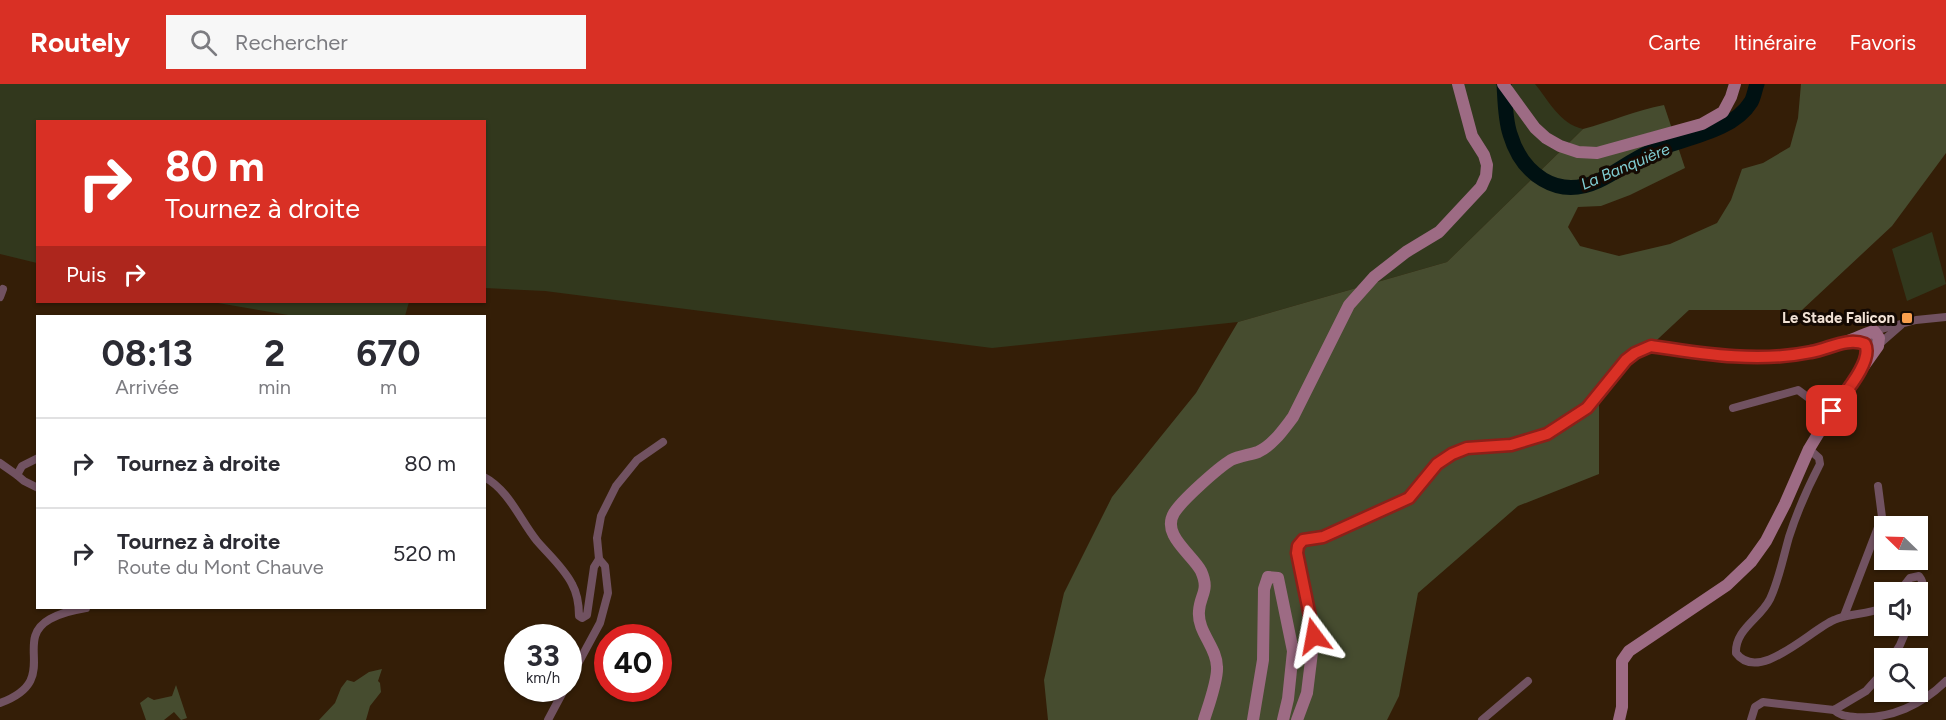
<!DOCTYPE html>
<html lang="fr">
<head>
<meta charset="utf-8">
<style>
	body { margin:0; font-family:Figtree,sans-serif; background:#f7f7f7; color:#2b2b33; height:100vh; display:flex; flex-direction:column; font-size:22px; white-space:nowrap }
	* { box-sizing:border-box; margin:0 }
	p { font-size:20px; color:#7c7c81 }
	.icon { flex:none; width:33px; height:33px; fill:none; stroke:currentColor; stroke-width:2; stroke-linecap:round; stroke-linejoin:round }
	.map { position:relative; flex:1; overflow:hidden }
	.side { position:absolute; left:36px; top:231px; width:450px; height:294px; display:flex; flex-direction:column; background:#fff; border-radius:0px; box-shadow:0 2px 4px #0004 }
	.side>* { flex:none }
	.guide { position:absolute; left:36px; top:36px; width:450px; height:183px; border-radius:0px; box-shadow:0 2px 4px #0004; background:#d93025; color:#fff; overflow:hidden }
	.needle { width:39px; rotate:293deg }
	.controls { position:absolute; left:1874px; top:432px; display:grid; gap:12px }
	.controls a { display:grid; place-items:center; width:54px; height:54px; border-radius:0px; background:#fff; box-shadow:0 2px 4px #0004; font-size:30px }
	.speed { position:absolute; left:504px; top:540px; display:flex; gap:12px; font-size:30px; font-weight:700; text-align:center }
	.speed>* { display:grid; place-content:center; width:78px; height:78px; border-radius:50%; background:#fff; box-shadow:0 2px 4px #0004; line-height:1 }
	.speed small { font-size:15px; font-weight:400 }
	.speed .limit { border:9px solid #d22; background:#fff; color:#111 }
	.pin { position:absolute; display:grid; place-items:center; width:51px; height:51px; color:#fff; margin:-26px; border-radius:12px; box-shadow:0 3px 9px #0006 }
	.me { position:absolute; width:66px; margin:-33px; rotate:347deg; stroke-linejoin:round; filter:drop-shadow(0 0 4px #0008) }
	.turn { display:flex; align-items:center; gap:21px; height:126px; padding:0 30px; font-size:27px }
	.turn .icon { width:78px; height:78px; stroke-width:2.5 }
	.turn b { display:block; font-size:42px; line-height:51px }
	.then { display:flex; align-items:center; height:57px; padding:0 30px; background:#0003; gap:12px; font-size:22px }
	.eta { display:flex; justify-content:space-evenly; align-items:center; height:102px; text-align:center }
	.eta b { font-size:36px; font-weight:700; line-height:42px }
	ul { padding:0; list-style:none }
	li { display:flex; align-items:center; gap:18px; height:90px; padding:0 30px; border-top:2px solid #e1e1e2 }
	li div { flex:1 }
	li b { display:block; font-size:22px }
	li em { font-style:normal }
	header { display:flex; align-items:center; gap:36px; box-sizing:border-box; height:84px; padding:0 30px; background:#d93025; color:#fff }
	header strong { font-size:28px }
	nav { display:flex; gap:33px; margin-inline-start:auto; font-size:21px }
	.search { width:420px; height:54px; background:#f7f7f7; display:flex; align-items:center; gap:15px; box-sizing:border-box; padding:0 21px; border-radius:0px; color:#7c7c81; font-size:22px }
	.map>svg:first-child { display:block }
</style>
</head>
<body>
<header>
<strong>Routely</strong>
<div class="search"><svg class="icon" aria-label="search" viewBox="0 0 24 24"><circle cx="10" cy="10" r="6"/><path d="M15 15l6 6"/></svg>Rechercher</div>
<nav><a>Carte</a><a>Itinéraire</a><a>Favoris</a></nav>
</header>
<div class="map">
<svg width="1946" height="636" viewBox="0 0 1946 636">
	<rect width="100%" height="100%" fill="#341e07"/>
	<g fill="#32381d">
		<path d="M0,0H1535C1549,17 1560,40 1583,45L1447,178L1238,238L992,264L545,207L485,204L484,38H38L37,179L0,170Z"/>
		<path d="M1932,148L1946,200L1907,217L1892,165Z"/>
		<path d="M212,218H409L405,232H294Z"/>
	</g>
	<g fill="#464c2f">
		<path d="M1801,0H1946V69L1892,142L1802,226H1689L1599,310V390L1518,422L1418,509L1399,612L1387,636H1048L1044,596L1064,509L1112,413L1196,309L1238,238L1447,178L1583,45C1610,38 1636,26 1664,21L1685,84L1630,111L1601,122L1578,123L1568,143L1580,162L1619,172L1670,160L1717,139L1731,116L1742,85L1763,79L1790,63L1798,34Z"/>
		<path d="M382,585L378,597L380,599L381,608L370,622L366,636H319L335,619L341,604L347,596L354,598L369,588Z"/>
		<path d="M176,601L187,634L181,636L174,628L164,636H146L140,619L148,613L154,616L172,612Z"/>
	</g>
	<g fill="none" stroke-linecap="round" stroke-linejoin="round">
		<path stroke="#001112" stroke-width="15" d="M1504,0C1505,16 1505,35 1510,50C1522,90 1557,116 1598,97C1616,89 1631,76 1650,68C1681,54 1732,49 1751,18C1754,13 1755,5 1757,0"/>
		<g stroke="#715261" stroke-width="8">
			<path d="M0,213L3,205"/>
			<path d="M1877,262L1901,241"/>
			<path d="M1867,265L1874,247L1916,236L1946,233"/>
			<path d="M1733,324L1798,306L1821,323"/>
			<path d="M1809,365L1819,374L1820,380C1808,403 1797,428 1789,453C1783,474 1779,496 1770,515C1760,535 1735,545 1736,569C1759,600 1810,546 1834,536C1851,528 1866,532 1884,523"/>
			<path d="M38,374L22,382L17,391L24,397L38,404"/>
			<path d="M0,379L17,391"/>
			<path d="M484,393C509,406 520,436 537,457C549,471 564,484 572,500C577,509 579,522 579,532L582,534L587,531L594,483L599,475"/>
			<path d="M1899,508L1910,494L1919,492C1927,502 1921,509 1917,519"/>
			<path d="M1844,532L1882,433L1878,402"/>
			<path d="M1892,574L1900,561L1908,542"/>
			<path d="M568,598L600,539L608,509L605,482L599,475L597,454L601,432L616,402L637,376L663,358"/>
			<path d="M0,619C63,596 11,557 50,535C61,529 73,526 86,524"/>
			<path d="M1834,626C1840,632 1847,632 1856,633C1890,636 1923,620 1946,597"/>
			<path d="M548,636L565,604"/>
			<path d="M1482,636L1528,597"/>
			<path d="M1751,636L1755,623L1763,618L1834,626L1866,607L1884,587"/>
		</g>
		<g stroke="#9d6b84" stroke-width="12">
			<path d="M1503,0L1535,44L1546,54L1560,62L1578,68L1597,69L1702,40L1723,28L1731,13L1735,0"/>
			<path d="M1204,636C1208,623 1218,596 1217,583C1217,563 1197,548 1199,527C1200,510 1210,507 1201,487C1192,470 1161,451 1174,429C1182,416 1218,384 1231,376C1239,372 1249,371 1258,368C1273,361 1283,346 1293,333L1349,221L1374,193L1406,168L1439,148L1481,103L1486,92L1487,81L1484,71L1472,52L1458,0"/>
			<path d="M1253,636L1263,576L1264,505L1268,493L1278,494L1293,567L1288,615L1283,636"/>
			<path d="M1297,636L1307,609L1314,552L1297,469L1298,462L1303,456L1323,453L1409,414L1437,380L1452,370L1467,364L1511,361L1547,350L1587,324L1626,276L1635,269L1651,262C1704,270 1759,280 1812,268C1834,264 1854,254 1874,247L1879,254L1878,262L1832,327L1809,365L1785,420L1766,457L1751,478L1727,501L1629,567L1622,577V623L1619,636"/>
		</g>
	</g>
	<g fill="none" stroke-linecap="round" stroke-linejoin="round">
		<g stroke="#8d1f18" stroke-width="15">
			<path id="route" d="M1314,552L1297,469L1298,462L1303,456L1323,453L1409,414L1437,380L1452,370L1467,364L1511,361L1547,350L1587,324L1626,276L1635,269L1651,262C1704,270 1758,279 1811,268C1829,265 1847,253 1865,260C1874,277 1842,312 1832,327"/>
		</g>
		<use href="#route" stroke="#d93025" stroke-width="10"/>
	</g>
	<rect fill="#f99f4d" stroke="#150a03" stroke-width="2" x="1901" y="228" width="12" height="12" rx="3"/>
	<g text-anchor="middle" stroke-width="6" stroke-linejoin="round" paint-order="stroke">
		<g font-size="15" font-weight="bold" fill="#f2e2d5" stroke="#150a03" text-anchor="end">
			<text x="1895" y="239">Le Stade Falicon</text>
		</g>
		<g font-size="16" font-style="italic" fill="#81ced3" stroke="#150a03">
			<text transform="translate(1625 82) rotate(-23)" y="6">La Banquière</text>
		</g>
	</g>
</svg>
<div class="controls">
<a><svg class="needle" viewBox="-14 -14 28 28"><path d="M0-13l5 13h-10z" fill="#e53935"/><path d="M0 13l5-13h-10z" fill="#7c7c81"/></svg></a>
<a><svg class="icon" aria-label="sound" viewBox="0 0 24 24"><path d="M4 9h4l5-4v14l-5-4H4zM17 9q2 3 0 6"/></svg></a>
<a><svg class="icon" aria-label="search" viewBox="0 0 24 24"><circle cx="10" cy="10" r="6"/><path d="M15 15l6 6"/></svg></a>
</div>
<div class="speed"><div>33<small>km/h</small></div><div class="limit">40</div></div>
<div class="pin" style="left:1832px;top:327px;background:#d93025"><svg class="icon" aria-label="arrive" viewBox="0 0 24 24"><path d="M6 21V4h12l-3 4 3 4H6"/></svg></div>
<svg class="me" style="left:1314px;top:552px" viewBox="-20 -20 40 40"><path d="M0-17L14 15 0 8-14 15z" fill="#d93025" stroke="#fff" stroke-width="4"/></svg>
<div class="guide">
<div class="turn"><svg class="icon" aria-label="right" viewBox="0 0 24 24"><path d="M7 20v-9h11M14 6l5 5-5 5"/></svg><div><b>80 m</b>Tournez à droite</div></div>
<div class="then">Puis<svg class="icon" aria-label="right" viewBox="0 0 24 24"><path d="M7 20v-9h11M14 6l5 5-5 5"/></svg></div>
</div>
<section class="side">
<div class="eta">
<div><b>08:13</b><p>Arrivée</p></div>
<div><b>2</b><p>min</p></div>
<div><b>670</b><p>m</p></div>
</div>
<ul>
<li><svg class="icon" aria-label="right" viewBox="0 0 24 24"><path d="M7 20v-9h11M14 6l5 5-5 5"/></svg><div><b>Tournez à droite</b></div><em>80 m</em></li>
<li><svg class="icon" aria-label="right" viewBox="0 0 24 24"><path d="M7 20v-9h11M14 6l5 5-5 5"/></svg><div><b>Tournez à droite</b><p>Route du Mont Chauve</p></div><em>520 m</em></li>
</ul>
</section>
</div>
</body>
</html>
